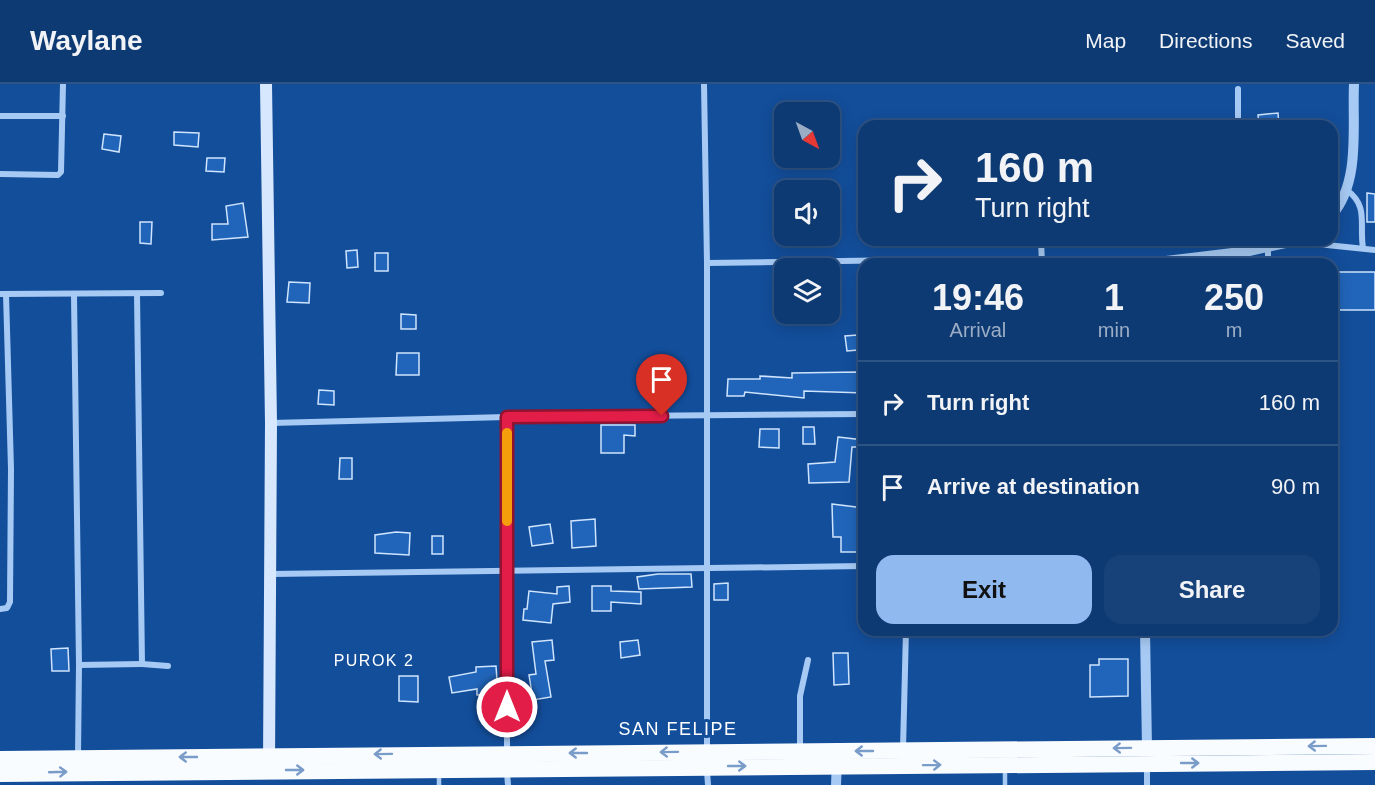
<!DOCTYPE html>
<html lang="en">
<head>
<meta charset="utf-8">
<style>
	body { margin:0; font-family:Arial,sans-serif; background:#174179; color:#f1f3f6; height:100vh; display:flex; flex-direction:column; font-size:22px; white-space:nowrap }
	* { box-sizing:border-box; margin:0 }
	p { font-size:20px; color:#9badc5 }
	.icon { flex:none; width:33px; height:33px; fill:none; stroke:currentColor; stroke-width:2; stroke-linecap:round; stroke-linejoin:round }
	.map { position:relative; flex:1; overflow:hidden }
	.sheet { position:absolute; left:858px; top:174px; width:480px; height:378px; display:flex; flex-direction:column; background:#0e3a74; border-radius:18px; box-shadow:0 3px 15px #0003,0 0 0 2px #2e5486 }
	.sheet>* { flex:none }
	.banner { position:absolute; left:858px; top:36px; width:480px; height:126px; border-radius:18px; box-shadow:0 3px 15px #0003,0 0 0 2px #2e5486; background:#0e3a74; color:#f1f3f6; overflow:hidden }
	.needle { width:39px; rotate:139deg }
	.controls { position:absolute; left:774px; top:18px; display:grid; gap:12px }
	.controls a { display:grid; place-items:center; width:66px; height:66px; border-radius:12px; background:#0e3a74; box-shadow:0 3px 15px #0003,0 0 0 2px #2e5486; font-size:30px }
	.pin { position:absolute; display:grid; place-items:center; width:51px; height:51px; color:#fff; margin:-62px -26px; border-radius:50% 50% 50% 0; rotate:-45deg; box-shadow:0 0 6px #0007 }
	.pin .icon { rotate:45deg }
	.me { position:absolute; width:66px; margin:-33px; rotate:0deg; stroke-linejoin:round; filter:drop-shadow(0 0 4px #0008) }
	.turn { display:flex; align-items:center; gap:21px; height:126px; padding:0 18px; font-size:27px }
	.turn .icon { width:78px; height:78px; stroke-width:2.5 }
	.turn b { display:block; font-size:42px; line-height:51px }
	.eta { display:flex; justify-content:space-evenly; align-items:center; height:102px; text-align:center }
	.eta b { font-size:36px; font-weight:600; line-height:42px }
	.cta { display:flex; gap:12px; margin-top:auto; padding:12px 18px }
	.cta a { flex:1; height:69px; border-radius:18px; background:#90b9f0; color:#111; font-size:24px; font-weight:600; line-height:69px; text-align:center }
	.cta a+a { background:#174179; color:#f1f3f6 }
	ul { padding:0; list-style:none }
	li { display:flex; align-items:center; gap:18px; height:84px; padding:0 18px; border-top:2px solid #2e5486 }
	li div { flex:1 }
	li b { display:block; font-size:22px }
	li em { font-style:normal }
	header { display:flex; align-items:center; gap:36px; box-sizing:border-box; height:84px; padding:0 30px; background:#0e3a74; border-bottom:2px solid #2e5486 }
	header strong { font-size:28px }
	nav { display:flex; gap:33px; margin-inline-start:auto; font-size:21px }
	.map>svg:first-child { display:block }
</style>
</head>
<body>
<header>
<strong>Waylane</strong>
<nav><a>Map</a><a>Directions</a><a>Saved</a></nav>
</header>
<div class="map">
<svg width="1375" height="701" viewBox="0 0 1375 701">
	<rect width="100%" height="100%" fill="#134e9b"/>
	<g fill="#2165ba" stroke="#cfe4fd" stroke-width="1.5">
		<path d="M1278,29L1279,42H1259L1258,31Z"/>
		<path d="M174,48L199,49L198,63L174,61Z"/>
		<path d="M104,50L121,52L119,68L102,65Z"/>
		<path d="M207,74H225L224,88L206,87Z"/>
		<path d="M1367,109L1375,110V138H1367Z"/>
		<path d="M243,119L248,153L212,156V140H228L226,122Z"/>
		<path d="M140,138H152L151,160L140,159Z"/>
		<path d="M357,166L358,183L347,184L346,167Z"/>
		<rect x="375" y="169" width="13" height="18"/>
		<rect x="1332" y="188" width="43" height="38"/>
		<path d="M289,198L310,199L309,219L287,218Z"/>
		<path d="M401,230L416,231V245H401Z"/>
		<path d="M857,251L858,266L847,267L845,252Z"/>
		<path d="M397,269H419V291H396Z"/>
		<path d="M858,288L859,292H864V309L804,307V314L745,308L744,312H727L728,295H760V292L792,294V289Z"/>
		<path d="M319,306L334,307V321L318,320Z"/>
		<path d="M601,341H635V352L624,351V369H601Z"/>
		<path d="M803,343H814L815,360H803Z"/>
		<path d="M760,345H779V364L759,363Z"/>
		<path d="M838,353L864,356V363H852L849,398L809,399L808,380L835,378Z"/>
		<path d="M340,374H352V395H339Z"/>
		<path d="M832,420L864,424L861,468H841V453H833Z"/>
		<path d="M595,435L596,462L572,464L571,437Z"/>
		<path d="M550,440L553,459L532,462L529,443Z"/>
		<path d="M396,448L410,449L409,471L375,469V451Z"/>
		<rect x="432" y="452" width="11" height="18"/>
		<path d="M658,490H691L692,503L639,505L637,493Z"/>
		<path d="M728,499V516H714V500Z"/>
		<path d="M569,502L570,518L553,520L551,539L523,536L524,525H527L529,507L557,510V503Z"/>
		<path d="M592,502H611V507L641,508V520L611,518V527H592Z"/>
		<path d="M552,556L554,576L545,577L551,613L533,616L529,591L536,590L532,558Z"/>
		<path d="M638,556L640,571L621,574L620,558Z"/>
		<path d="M68,564L69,587H52L51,565Z"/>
		<path d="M833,569H848L849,600L834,601Z"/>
		<path d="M1099,575H1128V612L1090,613V581H1099Z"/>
		<path d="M496,582L498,610L477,611V605L452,609L449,593L476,588V583Z"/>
		<path d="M399,592H418V618L399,617Z"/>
	</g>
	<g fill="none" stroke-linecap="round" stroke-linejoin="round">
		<g stroke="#a7caf4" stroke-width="4.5">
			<path d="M439,701V688"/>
			<path d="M1005,701V686"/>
		</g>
		<g stroke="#a7caf4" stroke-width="6">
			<path d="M704,0L707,179V667"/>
			<path d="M0,32H63"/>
			<path d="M1238,42V5"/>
			<path d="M0,90L58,91L61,88L63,0"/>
			<path d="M1347,106C1369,123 1359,139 1363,164"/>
			<path d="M1041,156L1042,180"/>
			<path d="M1240,156V168"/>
			<path d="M1298,158L1375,166"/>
			<path d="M1268,164V180"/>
			<path d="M707,179L905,176L1041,180"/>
			<path d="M1047,180L1141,179"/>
			<path d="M0,210L161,209"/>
			<path d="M137,210L142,580L168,582"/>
			<path d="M74,211L79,581L78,672"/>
			<path d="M271,339L507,333L864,330"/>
			<path d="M271,490L864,482"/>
			<path d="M0,525L7,524L10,518L11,385L6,210"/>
			<path d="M79,581L142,580"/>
			<path d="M800,665V612L808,576"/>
			<path d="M903,665L906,546"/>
			<path d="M507,668V333"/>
			<path d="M1147,683V701"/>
			<path d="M707,687L708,701"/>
			<path d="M507,688L508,701"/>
		</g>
		<g stroke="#a7caf4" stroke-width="10">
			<path d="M1332,131C1361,97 1352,42 1354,0"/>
			<path d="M1141,180L1249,167L1299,156"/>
			<path d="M1145,546L1147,664"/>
			<path d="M836,701L837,677"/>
		</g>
		<path stroke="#d7e7fd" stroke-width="12" d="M266,0L271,339L269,679"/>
		<g stroke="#f9fcff" stroke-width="16">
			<path d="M0,675L1375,662"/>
			<path d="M0,690L1375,678"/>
		</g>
	</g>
	<defs><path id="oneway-shaft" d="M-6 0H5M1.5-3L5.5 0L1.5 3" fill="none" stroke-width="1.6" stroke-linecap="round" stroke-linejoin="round" transform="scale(1.5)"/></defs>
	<g stroke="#7a9cc8">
		<use href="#oneway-shaft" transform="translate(1317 662) rotate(179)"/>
		<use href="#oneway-shaft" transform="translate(1122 664) rotate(179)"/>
		<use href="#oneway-shaft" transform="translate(864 667) rotate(180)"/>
		<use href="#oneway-shaft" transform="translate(669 668) rotate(179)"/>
		<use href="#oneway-shaft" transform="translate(578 669) rotate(-180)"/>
		<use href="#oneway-shaft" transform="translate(383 670) rotate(179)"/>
		<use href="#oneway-shaft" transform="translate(188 673) rotate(180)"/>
		<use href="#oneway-shaft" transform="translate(1190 679)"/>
		<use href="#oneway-shaft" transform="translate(932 681) rotate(-1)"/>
		<use href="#oneway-shaft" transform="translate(737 682)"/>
		<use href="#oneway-shaft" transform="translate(295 686)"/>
		<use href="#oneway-shaft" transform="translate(58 688) rotate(-2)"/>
	</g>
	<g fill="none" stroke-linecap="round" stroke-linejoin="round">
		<g stroke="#92132f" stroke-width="15">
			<path id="route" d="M507,623V333L662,332"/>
		</g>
		<use href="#route" stroke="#e11d48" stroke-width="10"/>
		<path stroke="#f59e0b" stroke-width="10" d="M507,349V437"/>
	</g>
	<g text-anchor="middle" stroke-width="6" stroke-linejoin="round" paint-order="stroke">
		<g font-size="16" letter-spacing="1.5" fill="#fff" stroke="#134e9b">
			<text x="374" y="582">PUROK 2</text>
		</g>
		<g font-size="18" letter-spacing="1.5" fill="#fff" stroke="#134e9b">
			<text x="678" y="651">SAN FELIPE</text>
		</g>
	</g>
</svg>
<div class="controls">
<a><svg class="needle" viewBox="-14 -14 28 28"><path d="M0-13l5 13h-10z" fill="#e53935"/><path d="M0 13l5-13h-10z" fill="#9badc5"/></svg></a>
<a><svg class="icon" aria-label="sound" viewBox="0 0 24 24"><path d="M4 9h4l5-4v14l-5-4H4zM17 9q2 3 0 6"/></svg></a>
<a><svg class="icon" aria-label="layers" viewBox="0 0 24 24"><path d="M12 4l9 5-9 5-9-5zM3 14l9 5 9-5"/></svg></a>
</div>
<div class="pin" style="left:662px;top:332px;background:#d93025"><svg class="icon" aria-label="arrive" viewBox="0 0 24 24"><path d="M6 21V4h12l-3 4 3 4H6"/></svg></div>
<svg class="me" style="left:507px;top:623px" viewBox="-20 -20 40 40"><circle r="17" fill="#e11d48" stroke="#fff" stroke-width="3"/><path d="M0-11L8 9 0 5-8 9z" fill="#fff"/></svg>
<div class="banner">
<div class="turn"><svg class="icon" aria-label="right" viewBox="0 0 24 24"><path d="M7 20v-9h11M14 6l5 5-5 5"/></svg><div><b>160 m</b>Turn right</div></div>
</div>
<section class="sheet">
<div class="eta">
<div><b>19:46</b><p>Arrival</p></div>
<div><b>1</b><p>min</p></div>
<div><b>250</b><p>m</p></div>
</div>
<ul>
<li><svg class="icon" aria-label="right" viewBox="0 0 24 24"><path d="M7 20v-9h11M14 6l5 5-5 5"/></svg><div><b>Turn right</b></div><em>160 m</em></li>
<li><svg class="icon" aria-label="arrive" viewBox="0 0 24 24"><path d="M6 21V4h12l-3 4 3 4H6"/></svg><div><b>Arrive at destination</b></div><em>90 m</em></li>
</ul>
<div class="cta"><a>Exit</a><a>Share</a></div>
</section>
</div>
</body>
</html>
